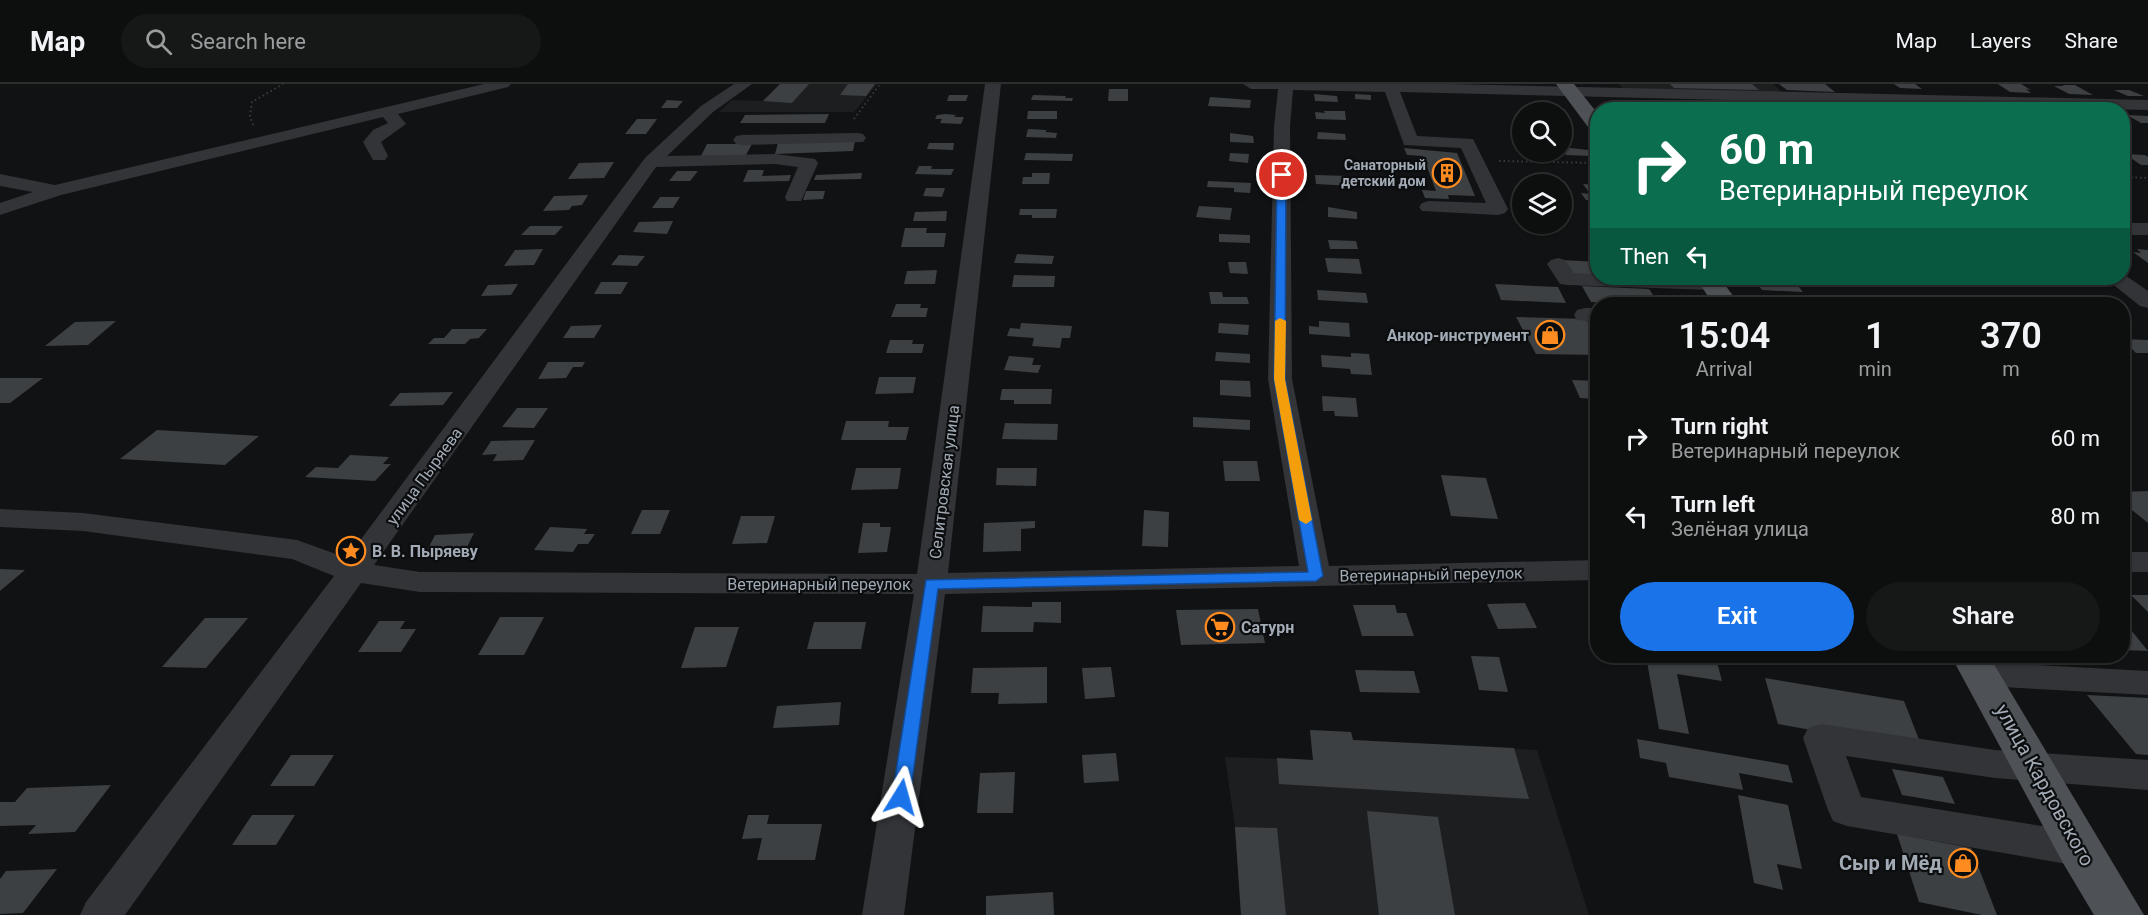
<!DOCTYPE html>
<html lang="en">
<head>
<meta charset="utf-8">
<style>
	body { margin:0; font-family:Roboto,sans-serif; background:#161717; color:#f1f3f6; height:100vh; display:flex; flex-direction:column; font-size:22px; white-space:nowrap }
	* { box-sizing:border-box; margin:0 }
	p { font-size:20px; color:#9a9c9e }
	.icon { flex:none; width:33px; height:33px; fill:none; stroke:currentColor; stroke-width:2; stroke-linecap:round; stroke-linejoin:round }
	.map { position:relative; flex:1; overflow:hidden }
	.details { position:absolute; left:1590px; top:213px; width:540px; height:366px; display:flex; flex-direction:column; background:#0d0e0e; border-radius:24px; box-shadow:0 2px 4px #0004,0 0 0 2px #2d2e2e }
	.details>* { flex:none }
	.banner { position:absolute; left:1590px; top:18px; width:540px; height:183px; border-radius:24px; box-shadow:0 2px 4px #0004,0 0 0 2px #2d2e2e; background:#0b6e4f; color:#fff; overflow:hidden }
	.buttons { position:absolute; left:1512px; top:18px; display:grid; gap:12px }
	.buttons a { display:grid; place-items:center; width:60px; height:60px; border-radius:50%; background:#0d0e0e; box-shadow:0 2px 4px #0004,0 0 0 2px #2d2e2e; font-size:30px }
	.pin { position:absolute; display:grid; place-items:center; width:51px; height:51px; color:#fff; margin:-26px; border:3px solid #fff; border-radius:50%; box-shadow:0 2px 6px #0007 }
	.me { position:absolute; width:66px; margin:-33px; rotate:8deg; stroke-linejoin:round; filter:drop-shadow(0 0 4px #0008) }
	.turn { display:flex; align-items:center; gap:21px; height:126px; padding:0 30px; font-size:27px }
	.turn .icon { width:78px; height:78px; stroke-width:2.5 }
	.turn b { display:block; font-size:42px; line-height:51px }
	.then { display:flex; align-items:center; height:57px; padding:0 30px; background:#0003; gap:12px; font-size:22px }
	.eta { display:flex; justify-content:space-evenly; align-items:center; height:102px; text-align:center }
	.eta b { font-size:36px; font-weight:600; line-height:42px }
	.primary-button { display:flex; gap:12px; margin-top:auto; padding:12px 30px }
	.primary-button a { flex:1; height:69px; border-radius:36px; background:#1a73e8; color:#fff; font-size:24px; font-weight:600; line-height:69px; text-align:center }
	.primary-button a+a { background:#161717; color:#f1f3f6 }
	ul { padding:0; list-style:none }
	li { display:flex; align-items:center; gap:18px; height:78px; padding:0 30px }
	li div { flex:1 }
	li b { display:block; font-size:22px }
	li em { font-style:normal }
	header { display:flex; align-items:center; gap:36px; box-sizing:border-box; height:84px; padding:0 30px; background:#0d0e0e; border-bottom:2px solid #2d2e2e }
	header strong { font-size:28px }
	nav { display:flex; gap:33px; margin-inline-start:auto; font-size:21px }
	.search { width:420px; height:54px; background:#161717; display:flex; align-items:center; gap:15px; box-sizing:border-box; padding:0 21px; border-radius:33px; color:#9a9c9e; font-size:22px }
	.map>svg:first-child { display:block }
</style>
</head>
<body>
<header>
<strong>Map</strong>
<div class="search"><svg class="icon" aria-label="search" viewBox="0 0 24 24"><circle cx="10" cy="10" r="6"/><path d="M15 15l6 6"/></svg>Search here</div>
<nav><a>Map</a><a>Layers</a><a>Share</a></nav>
</header>
<div class="map">
<svg width="2148" height="831" viewBox="0 0 2148 831">
	<rect width="100%" height="100%" fill="#111213"/>
	<g fill="#1d1e20">
		<path d="M780,0H877L854,28H719L732,16L763,17Z"/>
		<path d="M1619,0H1773L1783,9L1623,5Z"/>
		<path d="M1310,646L1351,648L1353,656L1537,666L1589,831H1241L1235,743L1225,673L1313,676Z"/>
	</g>
	<g fill="#3d4043">
		<path d="M780,0H809L792,19L763,17Z"/>
		<path d="M848,0H875L866,12L840,11Z"/>
		<path d="M1670,0H1752L1759,6L1674,4Z"/>
		<path d="M1779,0H1825L1835,8L1787,6Z"/>
		<path d="M1894,0H1915L1922,5L1900,4Z"/>
		<path d="M1998,0H2021L2031,6L2026,5L2031,9L2010,8Z"/>
		<path d="M2061,1H2075L2093,11L2069,10L2054,2H2065Z"/>
		<path d="M1109,5H1128V17H1108Z"/>
		<path d="M2114,6H2129L2144,12H2128Z"/>
		<path d="M1314,10L1337,12L1338,18L1315,17Z"/>
		<path d="M1355,10L1371,11V16L1355,15Z"/>
		<path d="M949,11H968L966,17H947Z"/>
		<path d="M1033,11L1066,12L1065,14H1073L1072,17L1031,16Z"/>
		<path d="M1210,13L1251,16L1250,24L1208,22Z"/>
		<path d="M667,16L683,17L677,24H661Z"/>
		<path d="M1615,16L1651,17L1659,26H1623Z"/>
		<path d="M1719,20L1789,23L1792,26H1724Z"/>
		<path d="M1028,27H1057V35H1027Z"/>
		<path d="M1324,27H1345L1346,36L1316,35L1315,28L1325,29Z"/>
		<path d="M829,30L825,39H740L745,31Z"/>
		<path d="M946,30L956,31L954,33H964L961,40L940,39L942,35H935L937,31Z"/>
		<path d="M2127,31L2148,32V39H2141Z"/>
		<path d="M637,35H657L646,50H625Z"/>
		<path d="M1028,45L1046,46V48L1057,49L1056,54L1026,53Z"/>
		<path d="M1318,48L1345,50L1346,56L1317,55Z"/>
		<path d="M1230,49L1253,52L1254,59L1230,58Z"/>
		<path d="M855,57L853,67L775,70L778,59Z"/>
		<path d="M929,59H954L953,66L927,65Z"/>
		<path d="M707,60H752L746,71L701,72Z"/>
		<path d="M1562,63L1588,66L1591,72L1566,71Z"/>
		<path d="M1404,64L1457,69L1475,112L1448,111L1449,115L1425,114L1422,106L1436,107L1423,72L1407,71Z"/>
		<path d="M1026,69L1073,70L1072,77L1024,76Z"/>
		<path d="M1230,69L1249,70L1248,79L1229,77Z"/>
		<path d="M2125,70L2145,71L2148,73V81H2141Z"/>
		<path d="M614,78L604,94L568,95L579,79Z"/>
		<path d="M919,82H932L931,85H954L951,91L915,90Z"/>
		<path d="M748,86H764L762,92L791,91L789,97L743,98Z"/>
		<path d="M677,87H698L690,97H669Z"/>
		<path d="M862,89L861,95L814,96L816,91Z"/>
		<path d="M1032,89H1050L1049,100H1022L1023,93H1032Z"/>
		<path d="M1315,91L1349,92L1351,102L1316,100Z"/>
		<path d="M1208,97L1251,99L1250,109L1234,108V104L1207,103Z"/>
		<path d="M1583,100L1598,101V116H1586L1581,109L1590,110Z"/>
		<path d="M926,104H945L942,113L923,112Z"/>
		<path d="M806,107H825L823,115L803,116Z"/>
		<path d="M588,111L582,121L572,122L569,126L543,127L554,112Z"/>
		<path d="M660,113H680L673,124H652Z"/>
		<path d="M1199,122L1232,124L1230,136L1196,133Z"/>
		<path d="M1328,123L1357,128V135L1328,133Z"/>
		<path d="M1020,125H1057L1056,134H1032V131H1019Z"/>
		<path d="M947,127L946,137H913L915,128Z"/>
		<path d="M673,137L667,150L633,148L639,138Z"/>
		<path d="M530,142H563L555,151H521Z"/>
		<path d="M905,144H927L926,149H946L944,163H901Z"/>
		<path d="M1219,150L1250,151V159L1219,158Z"/>
		<path d="M1328,156L1356,157L1358,165H1330Z"/>
		<path d="M543,165L534,181L504,182L515,166Z"/>
		<path d="M2137,165L2148,166V179L2133,168L2141,169Z"/>
		<path d="M1017,170L1054,172L1052,180L1014,179Z"/>
		<path d="M619,171L645,172L637,182L611,181Z"/>
		<path d="M1325,174L1359,175L1362,190L1328,188Z"/>
		<path d="M1561,176L1598,178V194L1570,193Z"/>
		<path d="M1228,178H1246L1248,190L1230,189Z"/>
		<path d="M937,186L935,200H904L907,187Z"/>
		<path d="M1014,191L1055,192L1054,203H1012Z"/>
		<path d="M1753,195L1794,197L1803,208L1762,206Z"/>
		<path d="M601,198H628L621,210H594Z"/>
		<path d="M518,200L511,211L481,212L488,201Z"/>
		<path d="M1495,200L1558,203L1566,219L1501,216Z"/>
		<path d="M1582,202L1649,205L1659,220L1591,218Z"/>
		<path d="M1317,206L1366,209L1368,219L1318,216Z"/>
		<path d="M1209,208H1222L1223,213H1247L1249,220H1211Z"/>
		<path d="M896,220H921L920,224H928L926,233H891Z"/>
		<path d="M1516,233L1586,235L1590,242H1598V271L1536,270Z"/>
		<path d="M116,237L88,261L45,262L75,238Z"/>
		<path d="M1319,237L1349,239L1350,253L1309,250V242L1319,243Z"/>
		<path d="M1021,239L1072,242L1070,254H1062L1060,264L1032,262L1034,254L1007,252L1010,244L1020,245Z"/>
		<path d="M1219,239L1249,241L1248,251L1218,249Z"/>
		<path d="M602,241L594,254H563L571,242Z"/>
		<path d="M452,245H487L479,254L470,255L465,260H428L434,254H444Z"/>
		<path d="M2122,255L2148,256V269H2136Z"/>
		<path d="M890,256H913L912,260H924L922,269H886Z"/>
		<path d="M1216,268L1250,270V279L1215,277Z"/>
		<path d="M1351,269L1369,270L1372,291L1351,290L1350,285L1322,283L1321,271L1351,273Z"/>
		<path d="M1009,272L1034,274L1032,281H1041L1038,289L1004,286Z"/>
		<path d="M548,278H585L582,283H573L566,294L538,295Z"/>
		<path d="M879,293H916L913,309L875,310Z"/>
		<path d="M0,294H43L10,319H0Z"/>
		<path d="M1220,296L1250,297L1251,313L1220,311Z"/>
		<path d="M1572,296L1598,297V315L1580,314Z"/>
		<path d="M1002,305H1052L1051,320H1014V316H1000Z"/>
		<path d="M453,308L443,321L389,322L400,309Z"/>
		<path d="M1322,312L1356,314L1358,333L1335,332L1334,327H1323Z"/>
		<path d="M517,324H548L534,344L502,343Z"/>
		<path d="M1193,333L1250,336V346L1193,343Z"/>
		<path d="M846,337H889L888,343H909L906,356H841Z"/>
		<path d="M1005,339L1058,340L1057,356L1002,355Z"/>
		<path d="M157,346L259,352L225,381L120,375Z"/>
		<path d="M535,356L523,376L493,377L497,370L482,371L491,357Z"/>
		<path d="M350,371L389,373L383,380H391L375,397L305,393L316,383L338,384Z"/>
		<path d="M1223,377H1257L1260,397H1225Z"/>
		<path d="M856,384H901L898,405L851,406Z"/>
		<path d="M997,384H1037L1036,402L996,401Z"/>
		<path d="M1441,391L1486,394L1498,435L1451,432Z"/>
		<path d="M2148,407V439L2122,418V408Z"/>
		<path d="M642,426H670L660,450H631Z"/>
		<path d="M1144,426L1169,428L1168,463L1142,462Z"/>
		<path d="M741,432H775L767,459L732,460Z"/>
		<path d="M1035,437V444L1021,445V467L983,468L984,439Z"/>
		<path d="M863,439H880V443H891L887,468L858,469Z"/>
		<path d="M550,443L587,445L584,450H595L588,460H578L573,468L534,466Z"/>
		<path d="M474,449L466,465L427,467L435,451Z"/>
		<path d="M0,485L25,486L0,507Z"/>
		<path d="M2131,511H2148V528Z"/>
		<path d="M1032,518H1061V539L1034,538L1033,548H981L983,522L1032,523Z"/>
		<path d="M1525,519L1537,544L1498,545L1487,520Z"/>
		<path d="M1353,521H1395L1397,529H1406L1414,552H1362Z"/>
		<path d="M1258,525L1265,559L1181,561L1176,526Z"/>
		<path d="M500,533H544L524,571H478Z"/>
		<path d="M205,534H248L206,584L162,583Z"/>
		<path d="M379,537H405L400,545H416L401,568H358Z"/>
		<path d="M814,538H866L861,565H807Z"/>
		<path d="M695,543H739L726,583L681,584Z"/>
		<path d="M2122,546H2131L2148,567L2122,566Z"/>
		<path d="M1471,572L1499,573L1508,608L1479,606Z"/>
		<path d="M1646,572H1674L1717,578L1722,597L1677,590L1689,650L1659,645Z"/>
		<path d="M1047,583V619L998,620L999,609H971L973,584Z"/>
		<path d="M1111,583L1115,613L1085,615L1082,584Z"/>
		<path d="M1355,586L1414,587L1420,609L1360,608Z"/>
		<path d="M1765,594L1904,617L1923,666L1778,640Z"/>
		<path d="M2087,611L2148,614V671L2136,670Z"/>
		<path d="M841,618L839,641L773,644L777,622Z"/>
		<path d="M1310,646L1351,648L1353,656L1514,664L1529,715L1279,700L1277,674L1313,676Z"/>
		<path d="M1637,655L1788,681L1793,699L1739,689L1743,706L1669,693L1666,679L1640,674Z"/>
		<path d="M1116,669L1119,697L1084,699L1082,671Z"/>
		<path d="M291,671H334L314,702H270Z"/>
		<path d="M1892,685L1943,693L1955,720L1902,711Z"/>
		<path d="M1015,688L1013,729H977L980,689Z"/>
		<path d="M111,701L75,748L28,750L36,741L0,742V718H15L27,704Z"/>
		<path d="M1738,711L1788,721L1802,785L1777,780L1783,806L1754,799Z"/>
		<path d="M1367,727L1438,733L1455,831H1379Z"/>
		<path d="M252,731H295L276,761H232Z"/>
		<path d="M748,731H769L767,740H822L815,776H757L762,754L742,755Z"/>
		<path d="M1235,743L1277,744L1286,831H1241Z"/>
		<path d="M1897,750L1971,764L1997,831H1982L1919,818Z"/>
		<path d="M57,785L23,829L0,830V795L6,787Z"/>
		<path d="M1053,808L1054,831H986V812Z"/>
	</g>
	<g fill="none" stroke-linecap="round" stroke-linejoin="round">
		<g stroke="#383b3f" stroke-width="2" stroke-dasharray="1.5 3" stroke-linecap="butt">
			<path d="M854,35L880,0"/>
			<path d="M253,41L250,32L252,18L283,0"/>
			<path d="M1499,77L1598,79"/>
			<path d="M2122,93L2148,94"/>
		</g>
		<g fill="#323438" fill-rule="evenodd">
			<path d="M484,0H511L508,3L398,30L406,40L381,58L388,72L385,76H373L363,58L373,46L388,39L383,33L61,111L0,131V119L33,108L0,102V90L55,101Z"/>
			<path d="M734,0H752L713,28L667,72L775,70L815,75L818,79L801,117H787L785,113L798,83L775,80L656,83L374,481L420,488L917,490L985,0H1001L948,489L1299,482L1268,295L1274,43L1278,5H1251L1243,0H1449L2148,16V26L1400,8L1417,52L1473,55L1508,125L1505,129L1498,131L1422,127L1419,123L1422,119L1429,117L1486,119L1461,64L1404,61L1385,8L1293,6L1290,43L1292,295L1329,482L1598,476V496L945,510L904,831H862L914,510L420,508L361,499L125,831H80L86,818L334,492L292,475L83,447L0,443V425L83,429L297,456L347,474L645,74L701,22Z"/>
			<path d="M857,49L863,50L866,54L863,58L742,61L736,60L733,56L736,52L742,51Z"/>
			<rect x="2122" y="139" width="26" height="12"/>
			<path d="M1558,174L1565,176L1574,189L1598,190V194H1712L1720,195L1723,200L1720,205L1712,206L1568,201L1560,200L1547,180L1551,176Z"/>
			<path d="M2122,189L2148,207V224L2140,222L2105,194H2122Z"/>
			<path d="M1585,224H1598V238L1577,236L1574,231L1577,226Z"/>
			<rect x="2122" y="468" width="26" height="20"/>
			<path d="M1982,578L2148,587V611L1982,602L1970,599L1965,590L1970,581Z"/>
			<path d="M1821,640L1995,666L2148,676V706L1995,694L1846,672L1861,713L2079,748L2093,753L2099,765L2093,777L2079,782L1847,742L1833,737L1828,726L1803,654L1808,644Z"/>
		</g>
		<g fill="#4e5257" fill-rule="evenodd">
			<path d="M1556,0H1574L1598,30V49L1591,47Z"/>
			<path d="M1696,194H1720L1739,220H1713Z"/>
			<path d="M1951,572H1989L2144,831H2094L2063,779Z"/>
		</g>
	</g>
	<path fill="#1a73e8" stroke="#114b97" stroke-width="1.5" d="M1282,88L1286,91L1285,295L1323,492L1316,497L938,505L910,713L907,718L901,720L894,718L892,713L926,496L1308,488L1274,295L1277,91Z"/>
	<path fill="#f59e0b" d="M1280,234L1286,237L1285,295L1312,436L1306,440L1299,436L1274,295L1275,237Z"/>
	<defs>
		<g id="building-ring" transform="scale(1.5)"><circle r="9.5" fill="#0c0d0e" stroke="#fd8b20" stroke-width="1.5"/><path d="M-4-6H4V6H1V3H-1V6H-4ZM-2.5-4.3h1.7v1.8h-1.7ZM.8-4.3h1.7v1.8H.8ZM-2.5-1h1.7V.8h-1.7ZM.8-1h1.7V.8H.8Z" fill="#fd8b20"/></g>
		<g id="shop-ring" transform="scale(1.5)"><circle r="9.5" fill="#0c0d0e" stroke="#fd8b20" stroke-width="1.5"/><path d="M-5-2.5h2.3a2.7 3.5 0 0 1 5.4 0H5L5.5 6h-11ZM-1.5-2.5h3a1.5 2.3 0 0 0-3 0Z" fill="#fd8b20"/></g>
		<g id="sight-ring" transform="scale(1.5)"><circle r="9.5" fill="#0c0d0e" stroke="#fd8b20" stroke-width="1.5"/><path d="M0-6L1.8-2.2L6-1.7L2.9 1.2L3.7 5.4L0 3.3L-3.7 5.4L-2.9 1.2L-6-1.7L-1.8-2.2Z" fill="#fd8b20"/></g>
		<g id="supermarket-ring" transform="scale(1.5)"><circle r="9.5" fill="#0c0d0e" stroke="#fd8b20" stroke-width="1.5"/><path d="M-6-5.5h2.5l.6 2H6L4.5 2H-2.5L-4.4-4H-6ZM-1.5 3.2a1.3 1.3 0 1 0 .1 0ZM3 3.2a1.3 1.3 0 1 0 .1 0Z" fill="#fd8b20"/></g>
	</defs>
	<g fill-rule="evenodd">
		<use href="#building-ring" x="1447" y="89"/>
		<use href="#shop-ring" x="1550" y="251"/>
		<use href="#sight-ring" x="351" y="467"/>
		<use href="#supermarket-ring" x="1220" y="543"/>
		<use href="#shop-ring" x="1963" y="779"/>
	</g>
	<g text-anchor="middle" stroke-width="4.5" stroke-linejoin="round" paint-order="stroke">
		<g font-size="14" font-weight="bold" fill="#a2abb5" stroke="#0c0d0e" text-anchor="end">
			<text x="1426" y="86">Санаторный<tspan x="1426" dy="16">детский дом</tspan></text>
		</g>
		<g font-size="16" font-weight="bold" fill="#a2abb5" stroke="#0c0d0e" text-anchor="start">
			<text x="1529" y="257" text-anchor="end">Анкор-инструмент</text>
			<text x="372" y="473">В. В. Пыряеву</text>
			<text x="1241" y="549">Сатурн</text>
		</g>
		<g font-size="16" fill="#a2abb5" stroke="#0c0d0e">
			<text transform="translate(424 392) rotate(-54)" y="6">улица Пыряева</text>
			<text transform="translate(944 398) rotate(-83)" y="6">Селитровская улица</text>
			<text transform="translate(1431 490) rotate(-1)" y="6">Ветеринарный переулок</text>
			<text x="819" y="506">Ветеринарный переулок</text>
		</g>
		<g font-size="20" fill="#a2abb5" stroke="#0c0d0e">
			<text transform="translate(2045 701) rotate(61)" y="7">улица Кардовского</text>
		</g>
		<g font-size="20" font-weight="bold" fill="#a2abb5" stroke="#0c0d0e" text-anchor="end">
			<text x="1942" y="786">Сыр и Мёд</text>
		</g>
	</g>
</svg>
<div class="buttons">
<a><svg class="icon" aria-label="search" viewBox="0 0 24 24"><circle cx="10" cy="10" r="6"/><path d="M15 15l6 6"/></svg></a>
<a><svg class="icon" aria-label="layers" viewBox="0 0 24 24"><path d="M12 4l9 5-9 5-9-5zM3 14l9 5 9-5"/></svg></a>
</div>
<div class="pin" style="left:1282px;top:91px;background:#d93025"><svg class="icon" aria-label="arrive" viewBox="0 0 24 24"><path d="M6 21V4h12l-3 4 3 4H6"/></svg></div>
<svg class="me" style="left:901px;top:713px" viewBox="-20 -20 40 40"><path d="M0-17L14 15 0 8-14 15z" fill="#1a73e8" stroke="#fff" stroke-width="4"/></svg>
<div class="banner">
<div class="turn"><svg class="icon" aria-label="right" viewBox="0 0 24 24"><path d="M7 20v-9h11M14 6l5 5-5 5"/></svg><div><b>60 m</b>Ветеринарный переулок</div></div>
<div class="then">Then<svg class="icon" aria-label="left" viewBox="0 0 24 24"><path d="M17 20v-9H6M10 6l-5 5 5 5"/></svg></div>
</div>
<section class="details">
<div class="eta">
<div><b>15:04</b><p>Arrival</p></div>
<div><b>1</b><p>min</p></div>
<div><b>370</b><p>m</p></div>
</div>
<ul>
<li><svg class="icon" aria-label="right" viewBox="0 0 24 24"><path d="M7 20v-9h11M14 6l5 5-5 5"/></svg><div><b>Turn right</b><p>Ветеринарный переулок</p></div><em>60 m</em></li>
<li><svg class="icon" aria-label="left" viewBox="0 0 24 24"><path d="M17 20v-9H6M10 6l-5 5 5 5"/></svg><div><b>Turn left</b><p>Зелёная улица</p></div><em>80 m</em></li>
</ul>
<div class="primary-button"><a>Exit</a><a>Share</a></div>
</section>
</div>
</body>
</html>
